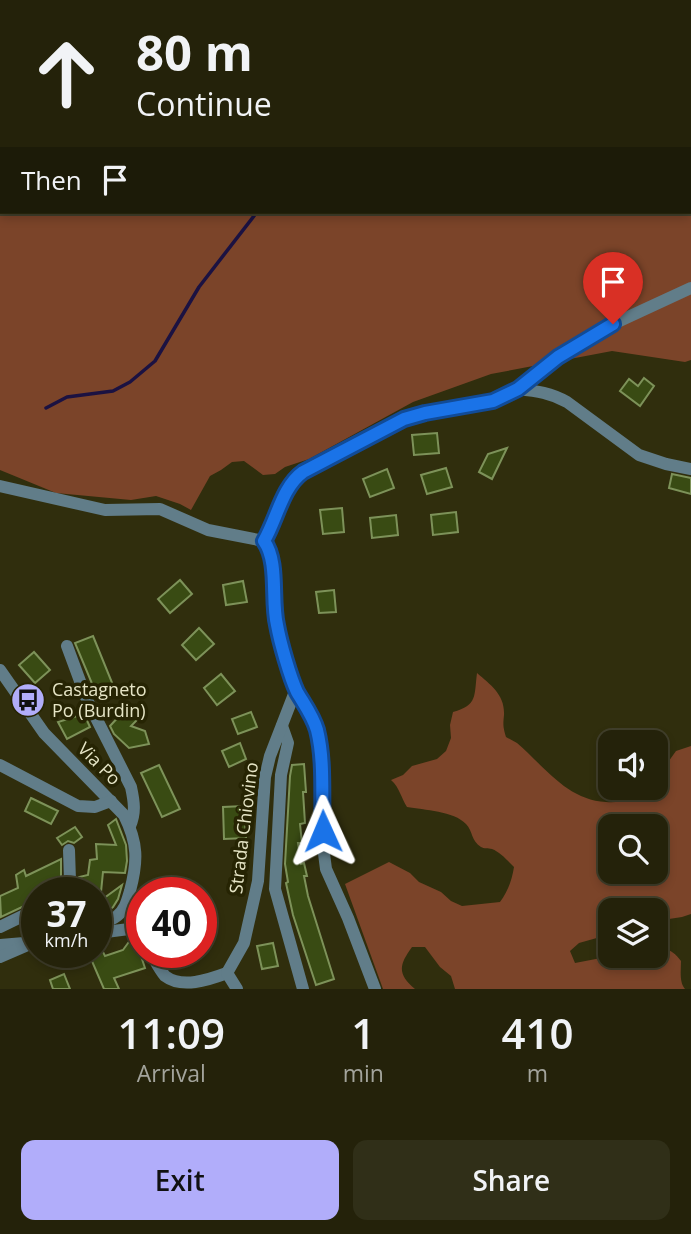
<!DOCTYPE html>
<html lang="en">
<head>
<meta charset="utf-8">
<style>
	body { margin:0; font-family:"Open Sans",sans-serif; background:#302f18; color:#f1f3f6; height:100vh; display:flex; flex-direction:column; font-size:26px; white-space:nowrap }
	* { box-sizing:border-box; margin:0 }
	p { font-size:23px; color:#a3a49c }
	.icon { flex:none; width:38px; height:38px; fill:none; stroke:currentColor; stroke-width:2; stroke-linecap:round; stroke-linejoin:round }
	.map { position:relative; height:989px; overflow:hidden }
	.drawer { display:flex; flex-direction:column; background:#24220a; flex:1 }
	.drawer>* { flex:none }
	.top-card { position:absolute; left:0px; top:0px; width:691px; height:214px; box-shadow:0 4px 10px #0003,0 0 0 2px #413f2b; background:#24220a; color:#f1f3f6; overflow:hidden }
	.fabs { position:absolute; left:598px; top:730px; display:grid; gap:14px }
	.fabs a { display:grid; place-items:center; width:70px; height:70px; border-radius:14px; background:#24220a; box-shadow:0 4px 10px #0003,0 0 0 2px #413f2b; font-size:35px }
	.speed { position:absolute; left:21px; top:877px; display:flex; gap:14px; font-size:35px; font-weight:700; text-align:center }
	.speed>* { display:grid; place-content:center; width:91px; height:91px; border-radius:50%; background:#24220a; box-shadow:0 4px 10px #0003,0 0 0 2px #413f2b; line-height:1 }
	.speed small { font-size:18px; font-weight:400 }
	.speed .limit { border:10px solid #d22; background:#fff; color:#111 }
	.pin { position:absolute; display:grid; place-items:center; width:60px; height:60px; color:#fff; margin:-72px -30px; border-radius:50% 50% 50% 0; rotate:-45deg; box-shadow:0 0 7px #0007 }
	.pin .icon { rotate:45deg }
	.me { position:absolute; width:77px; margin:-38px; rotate:359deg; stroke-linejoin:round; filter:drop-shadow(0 0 5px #0008) }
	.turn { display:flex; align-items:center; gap:24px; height:147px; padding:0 21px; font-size:32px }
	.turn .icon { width:91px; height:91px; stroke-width:2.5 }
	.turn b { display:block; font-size:49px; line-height:60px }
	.then { display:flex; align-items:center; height:66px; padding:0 21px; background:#0003; gap:14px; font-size:26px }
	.eta { display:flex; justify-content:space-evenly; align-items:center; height:119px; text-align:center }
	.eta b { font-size:42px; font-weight:600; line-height:49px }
	.primary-button { display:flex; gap:14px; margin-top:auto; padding:14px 21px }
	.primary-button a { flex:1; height:80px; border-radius:14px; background:#b1adfa; color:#111; font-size:28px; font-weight:600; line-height:80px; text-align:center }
	.primary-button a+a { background:#302f18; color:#f1f3f6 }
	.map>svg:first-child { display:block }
</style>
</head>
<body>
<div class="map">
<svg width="691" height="989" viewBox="0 0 691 989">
	<rect width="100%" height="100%" fill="#302e0d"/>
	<g fill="#7b4429" fill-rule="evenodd">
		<path d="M0,0H691V360L685,362L612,351L491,374L413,402L309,459L285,467L275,474L263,475L244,461L232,462L221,470L210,476L191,510L180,504L156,496L131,500L56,493L0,470ZM2,2H690V212H2Z"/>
		<path d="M477,673C491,685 505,695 504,715C503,725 503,727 506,737L517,743C545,767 567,800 606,802C622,803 629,800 639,788H656V775L661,772L676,751L691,746V914L682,917L656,921V910H611V934L579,943L570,951L575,963L601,958L626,959L642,956H656V951C668,947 674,952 681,961C681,970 679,982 685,989H455L451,976L440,967L425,947H412C399,965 397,974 415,989H383L345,884L389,862L410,873L419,882L441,892L451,901L462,906L500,902C508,891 512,880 514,867C507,860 500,852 492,849C488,848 484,849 481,847C471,841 473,831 466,824C454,811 424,810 407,807C401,798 400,788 391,780L403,775L412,766L437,759L446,751L451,738L450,725L453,712C478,705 474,696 477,673ZM611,826H656V872H611Z"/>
	</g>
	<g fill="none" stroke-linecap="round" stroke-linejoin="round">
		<g stroke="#1b1242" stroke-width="3.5">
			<path d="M461,2L462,0"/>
			<path d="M46,408L67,397L113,391L130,382L155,361L199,287L257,212"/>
		</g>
	</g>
	<g fill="#394b13" stroke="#7d9259" stroke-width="2">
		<path d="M644,378L654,386L640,406L620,391L629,379L638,386Z"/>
		<path d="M437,433L439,453L414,455L412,435Z"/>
		<path d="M507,448L492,479L479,472L488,454Z"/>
		<path d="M446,468L452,487L427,494L421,475Z"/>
		<path d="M387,469L394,488L370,497L363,479Z"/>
		<path d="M672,474L691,478V494L669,488Z"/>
		<path d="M342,508L344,532L323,534L320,510Z"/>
		<path d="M456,512L458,532L433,535L431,515Z"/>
		<path d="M396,515L398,535L372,538L370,518Z"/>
		<path d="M180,580L192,594L170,613L158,599Z"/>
		<path d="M243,581L247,602L226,605L223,585Z"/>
		<path d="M334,590L336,612L319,613L316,592Z"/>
		<path d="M199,628L214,644L196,660L182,645Z"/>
		<path d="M93,636L115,690L98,698L75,643Z"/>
		<path d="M34,652L50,670L35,683L19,665Z"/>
		<path d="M221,674L235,691L217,705L204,688Z"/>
		<path d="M251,712L257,727L238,734L232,719Z"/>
		<path d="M122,713L138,719L131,726L145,731L149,744L129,748L114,734L110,726Z"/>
		<path d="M84,714L90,727L67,739L58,722Z"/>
		<path d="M240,743L246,759L229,767L222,751Z"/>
		<path d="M304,764L306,792H303L305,823L300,824L302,843H298L301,864L304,863L307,876H304L308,896L334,979L316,985L293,915L286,883L288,882L285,864L290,776L292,765Z"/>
		<path d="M159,765L180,809L162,817L141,773Z"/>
		<path d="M31,798L58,811L51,824L25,811Z"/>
		<path d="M244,806L246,838L224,839L223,807Z"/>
		<path d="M116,819L126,845L127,861L125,873L103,872L101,892H74L78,884L79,877L88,875L90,860L97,859L96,844L116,845L108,825Z"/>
		<path d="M75,827L82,837L74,843L68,841L62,845L57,838Z"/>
		<path d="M61,859V879L57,889L50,892H37V900L1,917L0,896L18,888L16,875L24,870L26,876Z"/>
		<path d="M122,885L118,899L113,907L108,911L96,916V904Z"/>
		<path d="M131,939L138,947L145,968L114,978L119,989H104L88,952H103L105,956L123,950Z"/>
		<path d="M273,943L278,966L262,969L257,946Z"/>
		<path d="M64,974L70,989H53L50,980Z"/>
	</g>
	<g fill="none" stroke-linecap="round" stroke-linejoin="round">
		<g stroke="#617d89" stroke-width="12">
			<path d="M518,389C537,391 551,393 567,402L639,455L666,464L691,469"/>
			<path d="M0,486L105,510L160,509L208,530L264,541L269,548L272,565L276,624L296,689L307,707L316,726L322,752V816L323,846L326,869L348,918L375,989"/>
			<path d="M264,541C277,520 282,487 303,473L404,419L425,413L493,401L518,389L558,357L613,324L691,288"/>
			<path d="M67,646L87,700L131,787C134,801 136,813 130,826"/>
			<path d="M0,670L44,733L124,815C138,843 138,861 130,891C127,901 125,910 117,916C111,921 103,922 96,925"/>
			<path d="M282,726L288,743L281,775L275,889L303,989"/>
			<path d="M0,765L78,806L95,807L111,801"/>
			<path d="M65,892L70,881L69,850"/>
			<path d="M0,927L37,909"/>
			<path d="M96,932L98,933L129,929L135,930L142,939"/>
			<path d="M0,945L24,943"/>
			<path d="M150,952C155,960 159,969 165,976C182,989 208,980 227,973"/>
			<path d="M0,957L37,941"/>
			<path d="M227,973L244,943L258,881L265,777L270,756L296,689"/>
			<path d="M227,973L237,989"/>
		</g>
	</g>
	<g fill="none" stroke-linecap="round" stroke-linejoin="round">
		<g stroke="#114b97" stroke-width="18">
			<path id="route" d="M323,831C321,797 325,763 317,730C313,716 304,704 297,692C290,677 280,642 277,625C271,600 279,562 264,541C277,519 282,487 303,472L404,419L425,413L493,401L518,389L558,357L613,324"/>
		</g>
		<use href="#route" stroke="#1a73e8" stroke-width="12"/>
	</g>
	<defs>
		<g id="bus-disc" transform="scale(1.75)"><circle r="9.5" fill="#b1adfa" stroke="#262403"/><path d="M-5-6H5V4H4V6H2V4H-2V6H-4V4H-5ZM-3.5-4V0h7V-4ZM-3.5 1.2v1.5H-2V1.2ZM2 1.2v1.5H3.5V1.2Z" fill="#111"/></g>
	</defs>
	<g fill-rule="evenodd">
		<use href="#bus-disc" x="28" y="700"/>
	</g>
	<g text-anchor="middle" stroke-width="7" stroke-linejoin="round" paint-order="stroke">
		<g font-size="18" fill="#e6e5c6" stroke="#262403" text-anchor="start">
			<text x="52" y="696">Castagneto<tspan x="52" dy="21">Po (Burdin)</tspan></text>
		</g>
		<g font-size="18" fill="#e6e5c6" stroke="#262403">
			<text transform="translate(99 764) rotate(45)" y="6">Via Po</text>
			<text transform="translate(244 828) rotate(-83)" y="6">Strada Chiovino</text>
		</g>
	</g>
</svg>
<div class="fabs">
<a><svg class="icon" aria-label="sound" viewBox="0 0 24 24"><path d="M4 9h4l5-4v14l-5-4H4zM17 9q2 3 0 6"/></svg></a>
<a><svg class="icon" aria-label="search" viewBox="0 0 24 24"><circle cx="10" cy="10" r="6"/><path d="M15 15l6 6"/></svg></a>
<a><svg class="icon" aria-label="layers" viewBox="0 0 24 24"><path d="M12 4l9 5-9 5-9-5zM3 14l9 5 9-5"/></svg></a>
</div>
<div class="speed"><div>37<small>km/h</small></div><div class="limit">40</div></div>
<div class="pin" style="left:613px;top:324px;background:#d93025"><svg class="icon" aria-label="arrive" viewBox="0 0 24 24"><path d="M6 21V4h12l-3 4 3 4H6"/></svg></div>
<svg class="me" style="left:323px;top:831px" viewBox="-20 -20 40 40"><path d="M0-17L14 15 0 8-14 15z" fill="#1a73e8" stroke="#fff" stroke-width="4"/></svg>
<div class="top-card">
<div class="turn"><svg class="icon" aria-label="ahead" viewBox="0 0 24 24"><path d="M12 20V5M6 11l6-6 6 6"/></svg><div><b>80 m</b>Continue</div></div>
<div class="then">Then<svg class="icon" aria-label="arrive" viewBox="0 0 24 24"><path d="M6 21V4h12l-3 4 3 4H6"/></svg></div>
</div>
</div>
<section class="drawer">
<div class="eta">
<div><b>11:09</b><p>Arrival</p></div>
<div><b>1</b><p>min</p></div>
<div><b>410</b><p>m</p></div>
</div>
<div class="primary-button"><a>Exit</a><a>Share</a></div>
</section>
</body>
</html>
